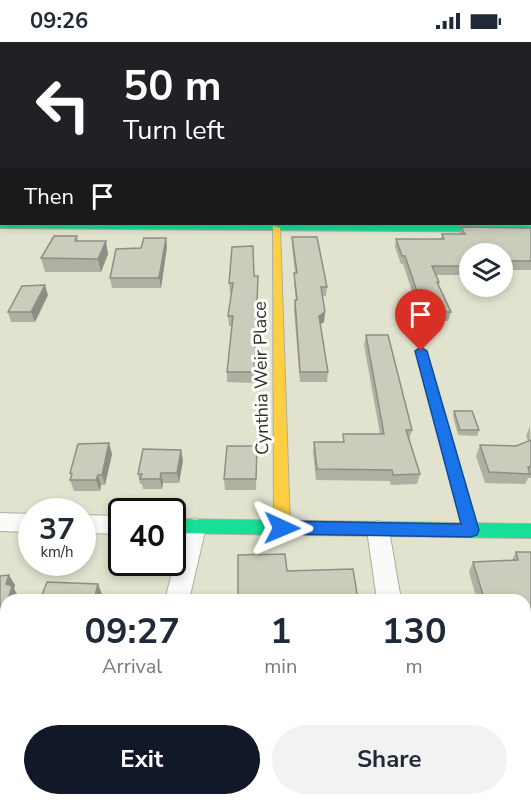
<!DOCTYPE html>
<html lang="en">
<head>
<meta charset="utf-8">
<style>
	body { margin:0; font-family:"Nunito Sans",sans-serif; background:#f2f2f3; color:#1f2937; height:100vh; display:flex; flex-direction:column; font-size:22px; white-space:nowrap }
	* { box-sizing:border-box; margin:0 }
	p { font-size:20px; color:#747a83 }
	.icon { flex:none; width:33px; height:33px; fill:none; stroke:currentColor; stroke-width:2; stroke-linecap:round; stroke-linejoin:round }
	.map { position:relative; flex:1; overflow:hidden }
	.details { position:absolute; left:0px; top:552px; width:531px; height:212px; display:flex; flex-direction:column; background:#fff; border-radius:18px 18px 0 0; box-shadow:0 3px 9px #0003 }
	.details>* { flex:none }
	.hud { position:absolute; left:0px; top:0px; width:531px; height:183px; box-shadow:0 3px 9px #0003; background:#202124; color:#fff; overflow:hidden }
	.tools { position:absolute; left:459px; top:201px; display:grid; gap:12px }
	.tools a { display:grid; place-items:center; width:54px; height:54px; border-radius:50%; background:#fff; box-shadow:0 3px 9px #0003; font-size:30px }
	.speed { position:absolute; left:18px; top:456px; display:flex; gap:12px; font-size:30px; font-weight:700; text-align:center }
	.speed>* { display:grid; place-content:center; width:78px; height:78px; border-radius:50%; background:#fff; box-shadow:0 3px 9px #0003; line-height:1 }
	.speed small { font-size:15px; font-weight:400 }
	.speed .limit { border:3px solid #111; border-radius:9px; background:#fff; color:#111 }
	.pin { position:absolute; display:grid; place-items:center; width:51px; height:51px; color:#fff; margin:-62px -26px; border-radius:50% 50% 50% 0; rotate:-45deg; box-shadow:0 0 6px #0007 }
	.pin .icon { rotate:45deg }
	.me { position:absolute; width:66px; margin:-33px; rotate:91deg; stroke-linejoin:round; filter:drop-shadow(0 0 4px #0008) }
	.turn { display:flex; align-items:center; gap:21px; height:126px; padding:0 24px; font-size:27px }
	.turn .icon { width:78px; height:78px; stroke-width:2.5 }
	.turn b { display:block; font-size:42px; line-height:51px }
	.then { display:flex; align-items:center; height:57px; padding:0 24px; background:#0003; gap:12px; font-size:22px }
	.eta { display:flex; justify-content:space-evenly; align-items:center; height:102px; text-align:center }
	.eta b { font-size:36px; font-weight:700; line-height:42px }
	.primary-button { display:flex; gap:12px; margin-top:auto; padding:12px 24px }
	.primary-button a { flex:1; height:69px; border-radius:36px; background:#111827; color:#fff; font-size:24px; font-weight:700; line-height:69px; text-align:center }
	.primary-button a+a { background:#f2f2f3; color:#1f2937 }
	.status { display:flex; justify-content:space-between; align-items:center; height:42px; padding:0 30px; background:#fff; direction:ltr }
	.status svg { height:16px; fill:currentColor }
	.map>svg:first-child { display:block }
</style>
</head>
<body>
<div class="status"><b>09:26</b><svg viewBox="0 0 49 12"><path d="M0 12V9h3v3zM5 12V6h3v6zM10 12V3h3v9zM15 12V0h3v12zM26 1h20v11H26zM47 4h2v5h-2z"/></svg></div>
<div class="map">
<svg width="531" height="763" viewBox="0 0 531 763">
	<rect width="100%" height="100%" fill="#e1e3cf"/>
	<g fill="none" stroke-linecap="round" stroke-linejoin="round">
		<g stroke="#adae9f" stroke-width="2">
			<path id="lane" d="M418,307H421L425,309L475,486L474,489L470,490L466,489L465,486L417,309Z"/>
		</g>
		<g stroke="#adae9f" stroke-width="2">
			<g id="street">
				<path d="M0,471L32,472V490L0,489Z"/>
				<path d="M82,473L122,474V492L82,491Z"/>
				<path d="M195,476L203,479L206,485L189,558H165L184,485L187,479Z"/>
				<path d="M378,479L386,482L389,488L401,558H377L367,488L370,482Z"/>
				<path d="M115,758H145L143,763H113Z"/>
				<path d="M408,758H438L439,763H409Z"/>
			</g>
		</g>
		<g stroke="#adae9f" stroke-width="2">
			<g id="fast">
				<path d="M0,180L531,184V190L0,186Z"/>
				<path d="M172,477L531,482V496L172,491Z"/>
			</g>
		</g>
		<g stroke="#adae9f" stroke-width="2">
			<path id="slow" d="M273,184L280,186L290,486L288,491L282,493L276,491L274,486Z"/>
		</g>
		<use href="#lane" fill="#fafbf8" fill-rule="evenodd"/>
		<use href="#street" fill="#fafbf8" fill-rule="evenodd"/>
		<use href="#fast" fill="#16e098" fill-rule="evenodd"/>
		<use href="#slow" fill="#ffcf43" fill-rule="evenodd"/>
	</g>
	<g fill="#afafa2">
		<path d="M461,185L531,186V228H502V212H470V228H466L464,233H436L439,240L438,244L451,270L448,279H422L403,222H401L395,205L396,197H441L442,192H460Z"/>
		<path d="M77,194L78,199L108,212L101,230H45L41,216Z"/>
		<path d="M292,195L327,245L326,254H323L325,270L324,280L320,282L328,330L327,340H300L294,268L295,258H296L294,241V231H295L292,204Z"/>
		<path d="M166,196L167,205L161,246H112L110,236L141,206Z"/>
		<path d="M254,234H258V244L254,341L227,340V330L232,284H229L228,274L232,251H230L229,241Z"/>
		<path d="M48,253L35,280H11L8,270Z"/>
		<path d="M366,293L412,388L409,397L420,432L417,442L391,443L390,439L316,438L313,410L314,400H343V392H380L364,303Z"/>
		<path d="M454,369L479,388L477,394L458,393L453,374Z"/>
		<path d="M530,384L531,436H528L525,442L485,441L476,414L480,403L516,404L528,399L526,394Z"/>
		<path d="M257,404L256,448H225L224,437Z"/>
		<path d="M112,412L105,443H101L100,449H74L70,438L72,434L70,431Z"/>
		<path d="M183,418L179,441H163L162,447H143L142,442H140L138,432Z"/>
		<path d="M516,510H531V580H525V558H477L469,530L473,520L512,518Z"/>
		<path d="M238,513L287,529L358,558H238Z"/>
		<path d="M0,534L15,543L14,547L18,554L6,558V592L5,597H0Z"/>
		<rect x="525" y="593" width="6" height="67"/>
		<path d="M332,758H383L384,763H333Z"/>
	</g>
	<g fill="#8e8f84">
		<path d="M0,125H2V133L0,134Z"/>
		<path d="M166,196L167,205L161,246L159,236Z"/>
		<path d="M106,199L108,212L101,230L98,217Z"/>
		<path d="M45,243L48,253L35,280L31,270Z"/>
		<path d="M325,270L324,280L318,284L319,274Z"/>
		<path d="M109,401L112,412L105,443L102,433Z"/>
		<path d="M181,408L183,418L179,441L177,431Z"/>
		<path d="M161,431L163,441L162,447L160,437Z"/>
		<path d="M98,433L101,443L100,449L96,438Z"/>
		<path d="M9,533L15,543L14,547L18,554L17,558H8L6,542Z"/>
		<path d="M98,542L102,552L100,558H94Z"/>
		<path d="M6,563V592L5,597L0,590V582Z"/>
		<path d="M35,758H48L46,763H34Z"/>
	</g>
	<g fill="#cbccbc" stroke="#8e8f84" stroke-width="1.5">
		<path d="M0,79H2V99L0,92Z"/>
		<path d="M530,79L531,80V89H530Z"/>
		<rect x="0" y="102" width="2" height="23"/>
		<path d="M461,185L531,186V219H502V212H470V219H465L467,224H432L439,240H437L451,270H424L405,214H402L396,197H444L442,192H465Z"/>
		<path d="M54,194H77L75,199H106L98,217L41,216Z"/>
		<path d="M292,195H317L327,245H321L325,270L319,274L328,330H300L295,258H297L294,231H297Z"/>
		<path d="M144,196H166L159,236H110L116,207L141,206Z"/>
		<path d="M253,204L254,234H258L254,330H227L233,274H228L233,241H229L232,205Z"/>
		<path d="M45,243L31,270H8L22,244Z"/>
		<path d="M366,293H388L412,388H406L420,432L393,433L392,428L317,427L314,400H344L343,392H384Z"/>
		<path d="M454,369H472L479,388H460Z"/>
		<path d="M531,398V425H528L530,432L489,430L480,403L516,404Z"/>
		<path d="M109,401L102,433H98L96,438H70L72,432L70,431L78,402Z"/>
		<path d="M227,404H257L256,437H224Z"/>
		<path d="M143,407L181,408L177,431H161L160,437H140L142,432H138Z"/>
		<path d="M516,510H531V571H525V558H511L509,553H483L473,520L518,518Z"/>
		<path d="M285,512L287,529L353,527L358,558H269V555L238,556V513Z"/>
		<path d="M9,533L6,542L12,544L8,558H6V563L0,582V534Z"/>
		<path d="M47,540L98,542L94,558H40Z"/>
		<path d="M525,593H531V652H529L525,641Z"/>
		<path d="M0,691L6,692V758H35L34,763H0Z"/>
		<path d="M335,758H383L384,763H335Z"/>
	</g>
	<linearGradient id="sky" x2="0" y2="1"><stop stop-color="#94b6bc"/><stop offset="0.43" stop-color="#f2f2e9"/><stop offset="1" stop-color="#f2f2e9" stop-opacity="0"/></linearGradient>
	<rect width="531" height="185" fill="url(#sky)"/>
	<path fill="#1a73e8" stroke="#114b97" stroke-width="1.5" d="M421,305L427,309L479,488L477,493L471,495L282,492L277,490L274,486L277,481L282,479L461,482L415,309Z"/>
	<g text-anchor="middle" stroke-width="6" stroke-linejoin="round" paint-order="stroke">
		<g font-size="18" fill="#303023" stroke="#fff">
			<text transform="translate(261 336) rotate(-91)" y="6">Cynthia Weir Place</text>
		</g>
	</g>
</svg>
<div class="tools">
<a><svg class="icon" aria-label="layers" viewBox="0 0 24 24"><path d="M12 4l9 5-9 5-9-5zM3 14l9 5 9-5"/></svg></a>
</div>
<div class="speed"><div>37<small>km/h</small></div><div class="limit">40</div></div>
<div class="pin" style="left:421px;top:309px;background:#d93025"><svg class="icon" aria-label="arrive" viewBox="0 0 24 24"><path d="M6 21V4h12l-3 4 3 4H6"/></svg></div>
<svg class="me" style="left:282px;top:486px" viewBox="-20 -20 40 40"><path d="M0-17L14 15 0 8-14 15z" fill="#1a73e8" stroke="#fff" stroke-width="4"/></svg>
<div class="hud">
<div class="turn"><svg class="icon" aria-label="left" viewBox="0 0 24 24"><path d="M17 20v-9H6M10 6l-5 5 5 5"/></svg><div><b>50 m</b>Turn left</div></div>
<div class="then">Then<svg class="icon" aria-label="arrive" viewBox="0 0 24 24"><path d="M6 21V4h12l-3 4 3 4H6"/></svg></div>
</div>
<section class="details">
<div class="eta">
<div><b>09:27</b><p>Arrival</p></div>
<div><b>1</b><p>min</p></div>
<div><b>130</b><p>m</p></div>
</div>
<div class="primary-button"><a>Exit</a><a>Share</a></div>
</section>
</div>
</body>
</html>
